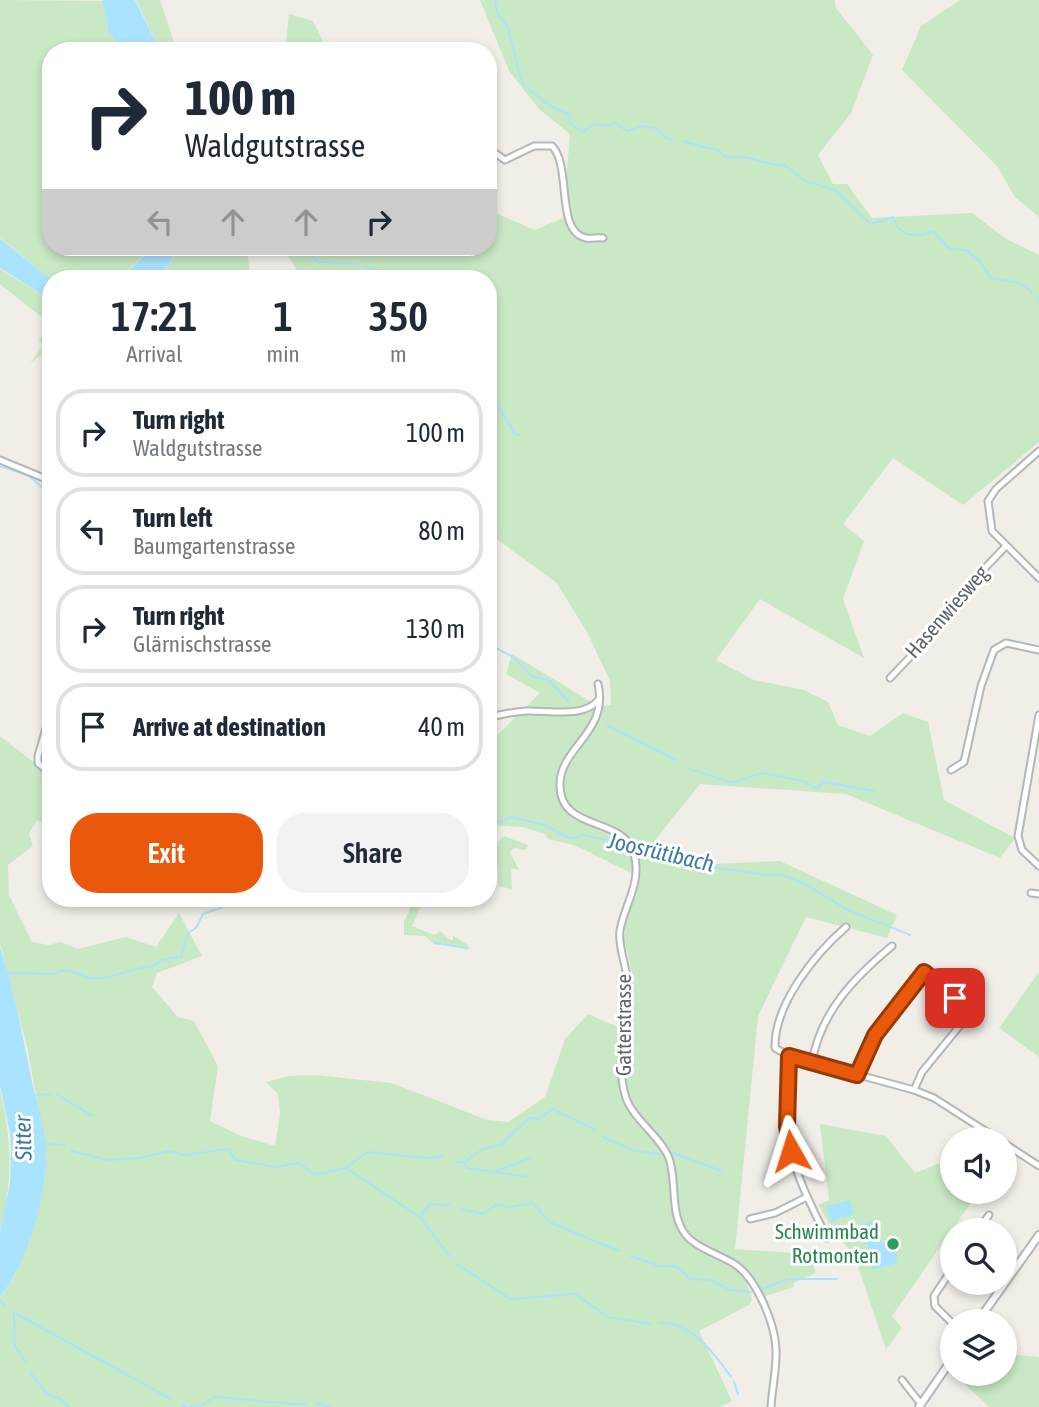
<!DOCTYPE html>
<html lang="en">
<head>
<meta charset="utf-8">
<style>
	body { margin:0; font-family:"Asap Condensed",sans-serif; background:#f2f2f3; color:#1f2937; height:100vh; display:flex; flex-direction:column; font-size:26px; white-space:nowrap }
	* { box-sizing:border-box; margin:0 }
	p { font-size:23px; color:#747a83 }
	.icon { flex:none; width:38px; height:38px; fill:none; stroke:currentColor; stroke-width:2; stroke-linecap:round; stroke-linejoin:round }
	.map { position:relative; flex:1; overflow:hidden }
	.drawer { position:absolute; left:42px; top:270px; width:455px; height:637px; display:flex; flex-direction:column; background:#fff; border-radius:28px; box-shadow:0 4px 10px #0003 }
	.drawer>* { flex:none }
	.hud { position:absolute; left:42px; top:42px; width:455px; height:214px; border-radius:28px; box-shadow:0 4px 10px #0003; background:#fff; color:#1f2937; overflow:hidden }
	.fabs { position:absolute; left:940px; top:1127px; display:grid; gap:14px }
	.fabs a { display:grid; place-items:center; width:77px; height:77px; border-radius:50%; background:#fff; box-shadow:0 4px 10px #0003; font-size:35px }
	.pin { position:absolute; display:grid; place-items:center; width:60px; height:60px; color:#fff; margin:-30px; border-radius:14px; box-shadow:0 4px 10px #0006 }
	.me { position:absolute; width:77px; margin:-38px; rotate:354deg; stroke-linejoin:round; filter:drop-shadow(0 0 5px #0008) }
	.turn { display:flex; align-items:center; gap:24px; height:147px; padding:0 28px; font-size:32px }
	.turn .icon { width:91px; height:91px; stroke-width:2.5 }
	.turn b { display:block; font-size:49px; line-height:60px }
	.lanes { display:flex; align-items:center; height:66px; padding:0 28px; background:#0003; justify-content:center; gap:35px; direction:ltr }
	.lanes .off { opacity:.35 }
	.eta { display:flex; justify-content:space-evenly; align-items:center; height:119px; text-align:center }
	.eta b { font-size:42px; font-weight:600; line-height:49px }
	.action { display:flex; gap:14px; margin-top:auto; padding:14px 28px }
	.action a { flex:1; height:80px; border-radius:28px; background:#ea580c; color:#fff; font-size:28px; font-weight:600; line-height:80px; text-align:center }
	.action a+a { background:#f2f2f3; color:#1f2937 }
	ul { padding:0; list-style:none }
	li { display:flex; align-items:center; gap:21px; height:88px; margin:0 14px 10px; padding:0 14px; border:4px solid #e0e1e3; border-radius:28px }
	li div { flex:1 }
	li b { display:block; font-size:26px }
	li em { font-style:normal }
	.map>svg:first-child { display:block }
</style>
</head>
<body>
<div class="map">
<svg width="1039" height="1407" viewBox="0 0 1039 1407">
	<rect width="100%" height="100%" fill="#f1eee8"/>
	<g fill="#c8e9c4">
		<path d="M0,0L104,1L108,31L116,40V51H51V247H153L129,269L113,278L55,277L46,276L0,237Z"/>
		<path d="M136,0H160L177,51H160Z"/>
		<path d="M480,0H835L836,8L873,55L851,113L818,155L833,184H847L872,218L972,213L1006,239L1039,255V442L963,505L893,458L843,524L864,541L843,599L864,658L760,599L716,660L754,680L804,690L828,702L838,725L870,736L903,713L928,722L944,800L1015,838L1000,858L846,794L700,784L655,840L656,845L694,865L780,861L897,915L887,938L806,917L758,1016L735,1249L810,1254L816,1273L793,1283L794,1287L760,1298C740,1250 720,1259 684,1231L670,1157L628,1099L624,1078L627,1030L631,1013V968L624,938L626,918L641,872L633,874L577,846L548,839L545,834L522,827L488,825V744L540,693L506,674L512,654L598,706L611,705L610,681L587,632L556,582L488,533V278H302L282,247H488V210L535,230L563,218L570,134L539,109L509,71Z"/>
		<path d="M960,0H1039V217L1014,196L998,167L902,70L921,26Z"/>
		<path d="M289,14L313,21L328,51H285Z"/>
		<path d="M178,247H247L250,278H158L170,263Z"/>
		<path d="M0,269L51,300V348L30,363L44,345L39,341L48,322L0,284Z"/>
		<path d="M0,736L51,776V825L37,820L29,834L33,846L8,865L9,895L32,942L49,945L60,942L78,949L126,937L156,947L179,913L202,956L157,973L152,987L178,1017L194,1021L218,1066L210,1121L241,1136L275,1146L280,1114L278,1094L266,1082L289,1076L315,1075L392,1083L487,1120L508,1122L545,1097L565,1039L588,1014L625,1030L620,1059L624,1102L667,1159L675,1215L681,1234L735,1267L746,1279L752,1300L749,1305L699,1331L732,1401L720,1407H0V1298L14,1277L30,1240L45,1173L46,1151L27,1047L0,944Z"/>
		<path d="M504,836L528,845L526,850L514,848L510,852L519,870L511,868L512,889L498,886V870L491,848Z"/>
		<path d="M415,898H425L412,926L434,935L441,931L448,939L453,940V936L468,945L467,950L441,943L435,945L425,936L404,935V922Z"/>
		<path d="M1039,972V1057L999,1028Z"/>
		<path d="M0,1090C12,1138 13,1183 0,1231Z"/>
		<path d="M820,1124L886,1136L915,1173L945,1161L952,1175V1192L977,1194L892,1316L902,1328L886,1349L854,1255L835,1233L818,1205L829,1200Z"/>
		<path d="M1005,1354L1039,1357V1407H989L964,1383L969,1374H1004Z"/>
	</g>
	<g fill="#aae3ff">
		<path d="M103,0H135L160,51H116V40L108,31Z"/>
		<path d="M0,238L46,276L67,278H51V300L0,268Z"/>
		<path d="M154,247H177L170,263L157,278H114L129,270Z"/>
		<path d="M0,947C14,989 22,1033 31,1077C36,1102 45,1125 46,1151C48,1194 27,1264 0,1297V1233L10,1183L11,1152L10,1133L0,1086Z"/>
		<path d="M850,1200L854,1214L842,1218L840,1212V1219L831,1222L827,1206Z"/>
		<path d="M876,1220L882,1244L896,1246L897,1263L872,1270L868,1246L855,1232L862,1224Z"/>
	</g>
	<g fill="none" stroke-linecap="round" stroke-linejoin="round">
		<g stroke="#aae3ff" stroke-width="2">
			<path d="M495,0L498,15L507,25L522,83C535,94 551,109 569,114L570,124L583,132L594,124L607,126L615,123L627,131L642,126L655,128L665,137L672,140"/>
			<path d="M683,141C695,145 705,147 718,150L727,158C748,153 764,166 785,165L805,181L835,190L871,224L893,217L897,227L907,234L923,235L933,231L950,249L966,250L980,261L991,278L1020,283L1032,292"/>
			<path d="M304,247L318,262L357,264"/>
			<path d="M363,266L377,270L379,278"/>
			<path d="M1038,297L1039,302"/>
			<path d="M488,371L494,376L497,404L515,434L520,435"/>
			<path d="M0,466L29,476L51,495"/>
			<path d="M488,644L513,657L533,677L549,680L569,702"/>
			<path d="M607,725L676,760"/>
			<path d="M690,769L732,783L762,773L803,781L817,789L824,782L874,791"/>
			<path d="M488,827L511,817L544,825L571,839L583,835L626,844"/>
			<path d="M632,845L662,851L686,863L766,875C795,871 824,898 849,910C869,920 890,926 910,935"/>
			<path d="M434,943L468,948"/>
			<path d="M9,973L54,974C68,965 77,975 90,978C107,982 134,966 155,966L161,960L181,957L188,933L196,928L203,914L237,902L254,903L259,898"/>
			<path d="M57,1094L92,1116"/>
			<path d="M35,1095L51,1094"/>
			<path d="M603,1137L635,1151L660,1154"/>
			<path d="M46,1144L65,1145"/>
			<path d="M72,1151L107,1160L139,1158L169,1151L185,1155L229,1149L235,1160L276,1167L299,1163L315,1175L346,1168L367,1152L427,1158L443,1156"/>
			<path d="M670,1152L722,1171"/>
			<path d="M455,1162H464L483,1149L501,1145L529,1118L540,1119L552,1109L596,1130"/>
			<path d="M464,1162L467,1168L528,1177"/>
			<path d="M346,1168L420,1217L450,1257"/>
			<path d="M492,1173L530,1158"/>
			<path d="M462,1209L483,1214L497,1204L510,1207L533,1203L549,1222L619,1251"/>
			<path d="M421,1215L430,1204L450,1205"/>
			<path d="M630,1256L660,1266H676L690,1279L710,1280L730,1290L752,1292"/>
			<path d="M457,1264L510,1299L575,1294L608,1317L651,1324"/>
			<path d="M759,1290L788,1279H837"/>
			<path d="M0,1301L6,1306"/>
			<path d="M13,1312L171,1399"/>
			<path d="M14,1314L15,1346L26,1362"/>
			<path d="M659,1323C691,1321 714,1353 731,1377"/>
			<path d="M30,1372L47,1394L59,1398L69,1407"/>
			<path d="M734,1382L738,1394"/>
			<path d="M315,1403L330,1407"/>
			<path d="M182,1405L186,1407"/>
			<path d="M190,1407H198L215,1397L307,1405"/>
		</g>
		<g stroke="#b3b6ba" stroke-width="9">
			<g id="minor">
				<path d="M488,148L505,160L534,146H552C572,166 555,232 586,238C591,239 598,237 603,238"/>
				<path d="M1039,451L996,489L988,501L992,531L1039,578"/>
				<path d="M0,460L51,481"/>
				<path d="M890,678L936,630L965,589L1005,547"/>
				<path d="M598,684C609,732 561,747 560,783C558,833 624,815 634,854C642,882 625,904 620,930C618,945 624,958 626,972C631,1013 613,1058 626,1098C634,1120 660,1136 669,1158C677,1181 670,1210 683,1231C693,1248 720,1254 736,1265C757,1280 775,1324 776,1349C777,1368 772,1388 771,1407"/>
				<path d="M51,711L38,756V763L51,774"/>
				<path d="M1039,715L1018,836L1022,850L1039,866"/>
				<path d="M488,718C501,714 513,712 526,711C548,710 585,719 599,699"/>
				<path d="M951,770L964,762L981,686L994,650L1006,643L1039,650"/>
				<path d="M1031,893L1039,894"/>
				<path d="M846,927C815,954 774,1004 775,1048L789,1056L914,1090L934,1098L998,1139"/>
				<path d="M789,1056C788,1079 785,1103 787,1126C790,1166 810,1203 827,1238"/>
				<path d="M812,1062C821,1011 855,977 892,946"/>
				<path d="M857,1075L875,1036L924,972L971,1012L922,1072L914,1090"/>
				<path d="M1004,1143L1039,1166"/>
				<path d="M750,1219L775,1213L807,1197"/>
				<path d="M978,1230L989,1215"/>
				<path d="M952,1269L934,1296L935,1306L952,1323"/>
				<path d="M902,1380L921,1404"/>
			</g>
		</g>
		<g stroke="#b3b6ba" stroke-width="10">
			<g id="tertiary">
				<path d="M978,1321L1039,1235"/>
				<path d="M919,1407L952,1359"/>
			</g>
		</g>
		<use href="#minor" stroke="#fff" stroke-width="5"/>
		<use href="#tertiary" stroke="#fff" stroke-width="6"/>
	</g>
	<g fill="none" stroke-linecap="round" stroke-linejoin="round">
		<g stroke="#983908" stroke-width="18">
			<path id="route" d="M791,1151L787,1126L789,1056L857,1075L875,1035L924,972L955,998"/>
		</g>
		<use href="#route" stroke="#ea580c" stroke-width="12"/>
	</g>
	<circle fill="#2e9e5b" stroke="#fff" stroke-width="2.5" cx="893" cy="1244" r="7"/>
	<g text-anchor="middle" stroke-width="6" stroke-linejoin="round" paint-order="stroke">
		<g font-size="21" fill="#5f6468" stroke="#fff">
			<text transform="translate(947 612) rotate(-49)" y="7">Hasenwiesweg</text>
			<text transform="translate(624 1025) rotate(-90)" y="7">Gatterstrasse</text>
		</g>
		<g font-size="21" fill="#27864d" stroke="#fff" text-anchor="end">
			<text x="879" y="1239">Schwimmbad<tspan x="879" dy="24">Rotmonten</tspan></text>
		</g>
		<g font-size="23" font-style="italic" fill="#3b7aa5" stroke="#fff">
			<text transform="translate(661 852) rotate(13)" y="8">Joosrütibach</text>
			<text transform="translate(23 1138) rotate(-92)" y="8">Sitter</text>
		</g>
	</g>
</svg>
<div class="fabs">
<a><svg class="icon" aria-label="sound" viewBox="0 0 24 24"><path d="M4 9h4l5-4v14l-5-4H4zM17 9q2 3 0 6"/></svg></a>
<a><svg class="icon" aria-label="search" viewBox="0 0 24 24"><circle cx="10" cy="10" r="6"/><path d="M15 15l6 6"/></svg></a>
<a><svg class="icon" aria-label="layers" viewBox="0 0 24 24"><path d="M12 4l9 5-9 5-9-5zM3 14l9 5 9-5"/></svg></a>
</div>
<div class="pin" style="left:955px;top:998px;background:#d93025"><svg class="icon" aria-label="arrive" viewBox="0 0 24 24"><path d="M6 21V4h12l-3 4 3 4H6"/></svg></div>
<svg class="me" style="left:791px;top:1151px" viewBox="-20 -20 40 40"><path d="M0-17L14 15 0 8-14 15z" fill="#ea580c" stroke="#fff" stroke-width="4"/></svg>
<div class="hud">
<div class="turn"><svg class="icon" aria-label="right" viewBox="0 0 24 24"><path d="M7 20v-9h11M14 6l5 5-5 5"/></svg><div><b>100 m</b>Waldgutstrasse</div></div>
<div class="lanes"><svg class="icon off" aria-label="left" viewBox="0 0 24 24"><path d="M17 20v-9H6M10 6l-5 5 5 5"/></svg><svg class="icon off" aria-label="ahead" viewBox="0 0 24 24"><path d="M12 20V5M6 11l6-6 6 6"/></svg><svg class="icon off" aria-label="ahead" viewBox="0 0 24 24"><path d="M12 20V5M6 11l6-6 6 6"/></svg><svg class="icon" aria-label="right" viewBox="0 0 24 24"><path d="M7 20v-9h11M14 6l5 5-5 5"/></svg></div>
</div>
<section class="drawer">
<div class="eta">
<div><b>17:21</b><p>Arrival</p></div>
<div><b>1</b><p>min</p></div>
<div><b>350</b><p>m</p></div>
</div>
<ul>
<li><svg class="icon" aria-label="right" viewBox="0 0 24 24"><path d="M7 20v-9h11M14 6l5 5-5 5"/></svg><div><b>Turn right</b><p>Waldgutstrasse</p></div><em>100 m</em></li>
<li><svg class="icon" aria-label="left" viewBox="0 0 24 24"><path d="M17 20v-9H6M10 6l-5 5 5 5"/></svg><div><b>Turn left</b><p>Baumgartenstrasse</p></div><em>80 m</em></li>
<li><svg class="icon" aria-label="right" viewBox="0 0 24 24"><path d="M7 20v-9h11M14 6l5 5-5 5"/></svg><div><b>Turn right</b><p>Glärnischstrasse</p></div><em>130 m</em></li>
<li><svg class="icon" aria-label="arrive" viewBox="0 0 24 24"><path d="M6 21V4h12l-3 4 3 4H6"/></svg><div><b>Arrive at destination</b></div><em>40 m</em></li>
</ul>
<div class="action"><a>Exit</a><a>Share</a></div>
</section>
</div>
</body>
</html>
